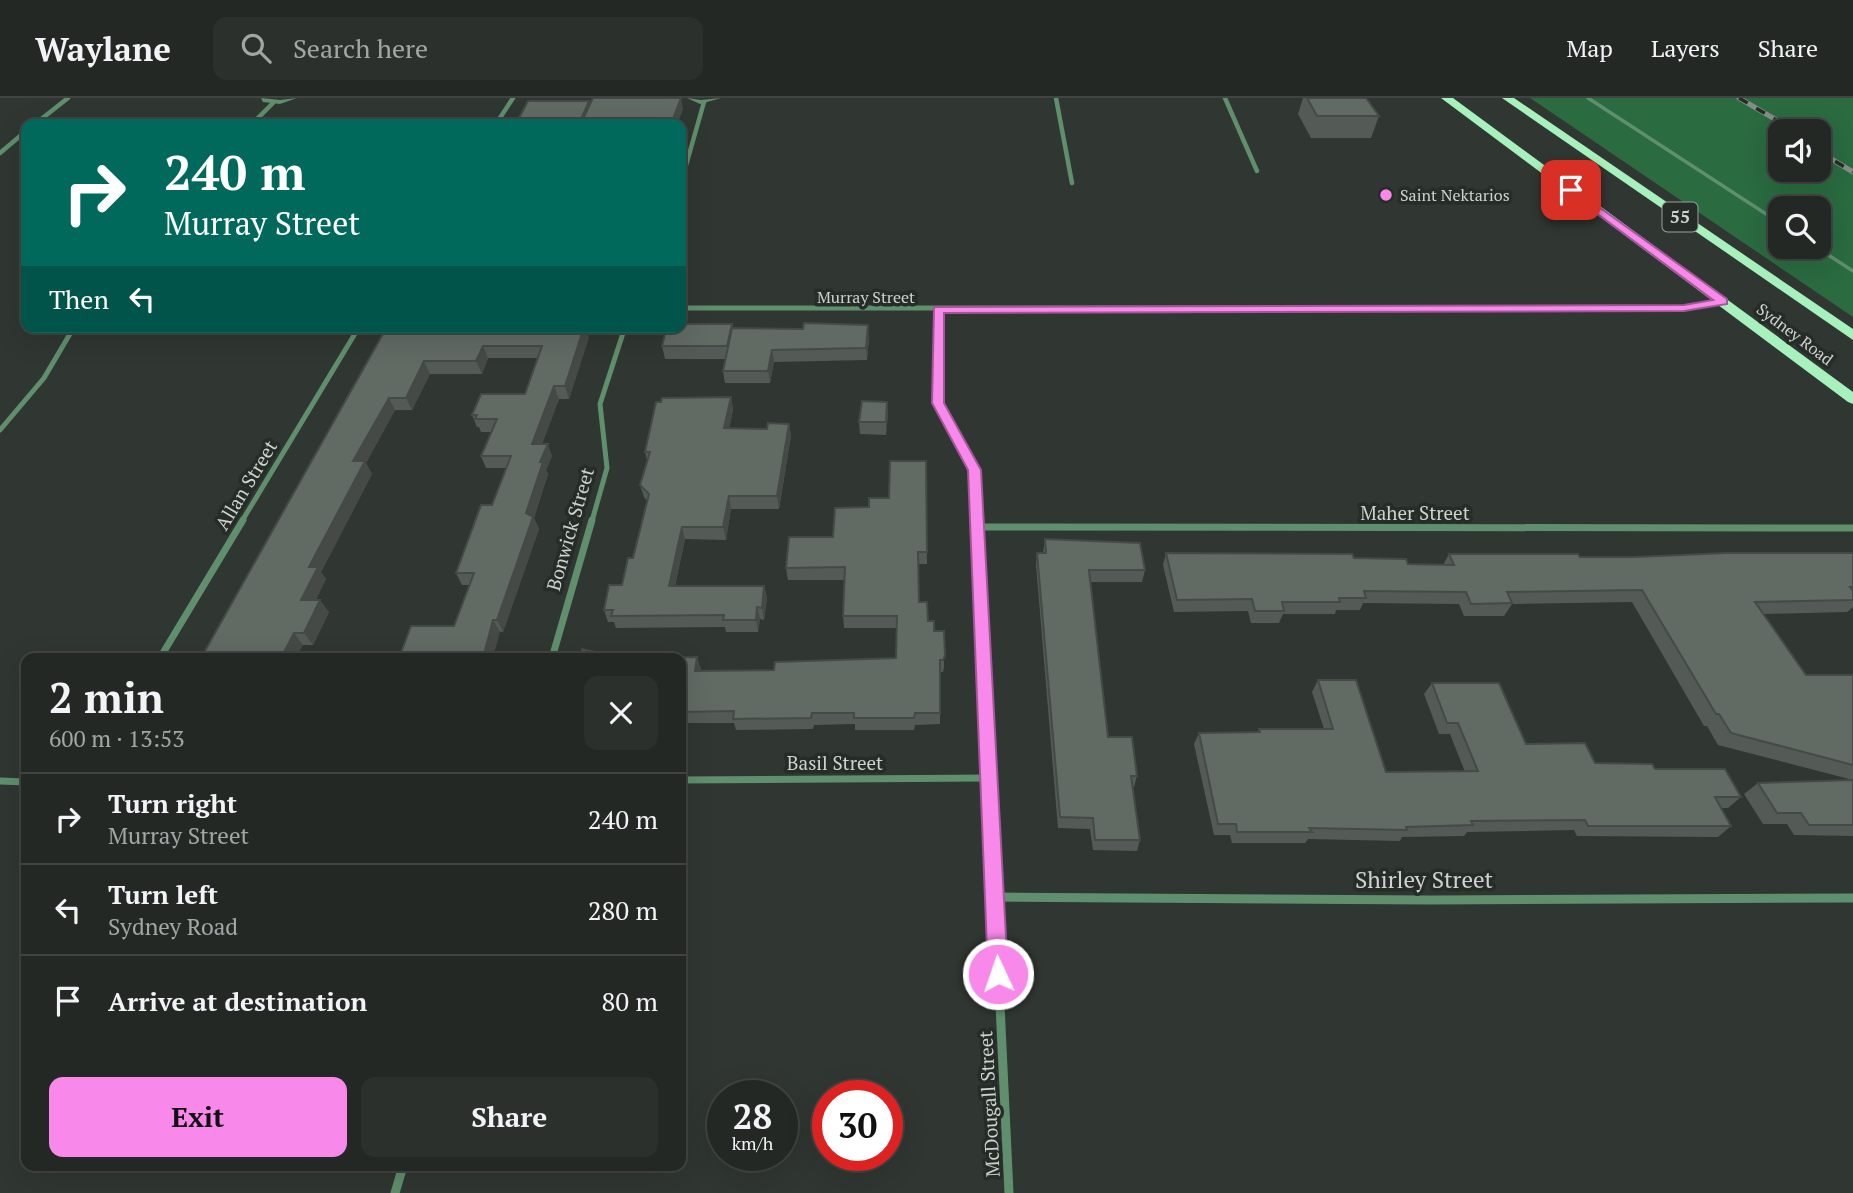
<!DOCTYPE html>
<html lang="en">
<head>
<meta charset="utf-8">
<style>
	body { margin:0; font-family:"PT Serif",serif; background:#2c302d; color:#f1f3f6; height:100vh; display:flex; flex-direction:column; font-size:26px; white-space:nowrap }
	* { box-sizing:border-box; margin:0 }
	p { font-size:23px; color:#a3a6a7 }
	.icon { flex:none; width:38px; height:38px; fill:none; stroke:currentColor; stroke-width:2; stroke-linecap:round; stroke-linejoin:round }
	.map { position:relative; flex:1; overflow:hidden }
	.sheet { position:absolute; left:21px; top:555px; width:665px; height:518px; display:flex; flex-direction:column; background:#242825; border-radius:14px; box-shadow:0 7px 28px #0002,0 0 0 2px #414442 }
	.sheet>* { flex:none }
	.guide { position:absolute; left:21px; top:21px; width:665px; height:214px; border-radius:14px; box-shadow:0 7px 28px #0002,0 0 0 2px #414442; background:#00695c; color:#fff; overflow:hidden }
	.tools { position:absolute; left:1768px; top:21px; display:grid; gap:14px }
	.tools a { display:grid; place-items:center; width:63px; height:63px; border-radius:14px; background:#242825; box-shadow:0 7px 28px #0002,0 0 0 2px #414442; font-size:35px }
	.speed { position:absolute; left:707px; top:982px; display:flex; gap:14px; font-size:35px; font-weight:700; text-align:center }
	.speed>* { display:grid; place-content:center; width:91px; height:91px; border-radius:50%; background:#242825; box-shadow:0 7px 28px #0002,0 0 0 2px #414442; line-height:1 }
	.speed small { font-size:18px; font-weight:400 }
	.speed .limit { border:10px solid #d22; background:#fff; color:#111 }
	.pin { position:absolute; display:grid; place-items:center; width:60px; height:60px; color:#fff; margin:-30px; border-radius:14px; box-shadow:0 4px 10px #0006 }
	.me { position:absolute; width:77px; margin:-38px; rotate:357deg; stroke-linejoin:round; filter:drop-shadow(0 0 5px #0008) }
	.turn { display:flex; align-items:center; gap:24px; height:147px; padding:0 28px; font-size:32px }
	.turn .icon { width:91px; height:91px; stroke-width:2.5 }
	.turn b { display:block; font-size:49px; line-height:60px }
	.then { display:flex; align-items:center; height:66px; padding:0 28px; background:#0003; gap:14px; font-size:26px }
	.round { display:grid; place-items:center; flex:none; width:74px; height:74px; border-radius:14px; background:#2c302d }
	.overview { display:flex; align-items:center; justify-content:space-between; height:119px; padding:0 28px }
	h1 { font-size:42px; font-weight:700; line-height:52px }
	.primary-button { display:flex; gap:14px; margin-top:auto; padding:14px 28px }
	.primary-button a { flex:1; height:80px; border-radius:14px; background:#f888e9; color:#111; font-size:28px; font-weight:700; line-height:80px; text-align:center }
	.primary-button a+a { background:#2c302d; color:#f1f3f6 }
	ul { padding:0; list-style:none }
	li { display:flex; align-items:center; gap:21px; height:91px; padding:0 28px; border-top:2px solid #414442 }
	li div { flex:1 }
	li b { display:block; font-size:26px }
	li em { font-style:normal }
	header { display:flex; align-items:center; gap:42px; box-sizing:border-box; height:98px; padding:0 35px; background:#242825; border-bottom:2px solid #414442 }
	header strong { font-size:33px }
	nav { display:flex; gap:38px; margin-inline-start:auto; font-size:24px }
	.search { width:490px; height:63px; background:#2c302d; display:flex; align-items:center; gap:18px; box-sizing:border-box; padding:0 24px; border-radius:14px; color:#a3a6a7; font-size:26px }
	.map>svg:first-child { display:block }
</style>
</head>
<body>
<header>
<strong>Waylane</strong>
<div class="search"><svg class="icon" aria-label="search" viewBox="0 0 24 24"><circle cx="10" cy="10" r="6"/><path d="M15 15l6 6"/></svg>Search here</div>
<nav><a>Map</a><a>Layers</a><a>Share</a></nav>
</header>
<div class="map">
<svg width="1853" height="1095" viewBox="0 0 1853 1095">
	<rect width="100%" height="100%" fill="#303631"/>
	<path fill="#2a6b40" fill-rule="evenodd" d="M1530,0H1853V219ZM1780,33H1818V72H1780ZM1780,110H1818V149H1780Z"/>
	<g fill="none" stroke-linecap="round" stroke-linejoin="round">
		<g stroke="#5f8f6c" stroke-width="3.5">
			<path d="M1588,0L1780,125"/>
			<path d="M1816,149L1853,173"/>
		</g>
		<g stroke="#5f8f6c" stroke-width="4.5">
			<path d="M1056,0L1072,85"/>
			<path d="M1225,0L1257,73"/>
			<path d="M35,26L68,0"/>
			<path d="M252,26L273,5"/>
			<path d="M496,26L513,0"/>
			<path d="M0,55L26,33"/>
			<path d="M681,85L704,4"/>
		</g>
		<g stroke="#5f8f6c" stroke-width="5">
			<path d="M681,210H1684L1722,204"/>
			<path d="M938,212V305L974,372L976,423"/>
			<path d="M0,332L44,280L74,229"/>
			<path d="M242,423L359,229"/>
			<path d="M592,423L607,370L600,306L625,229"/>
		</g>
		<g stroke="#5f8f6c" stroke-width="7">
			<path d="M976,422L991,721"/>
			<path d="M977,429L1853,430"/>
			<path d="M160,560L243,422"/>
			<path d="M552,560L592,422"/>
			<path d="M681,682L989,680"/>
			<path d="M0,683L26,684"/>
		</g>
		<g stroke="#5f8f6c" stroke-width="9">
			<path d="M991,719L1009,1095"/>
			<path d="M995,799L1430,802L1853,800"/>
			<path d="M395,1095L403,1068"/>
		</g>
		<g fill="#5f8f6c" fill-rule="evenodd">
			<path d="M261,0L280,2L297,0L280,6L263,4Z"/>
			<path d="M687,0L701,2L721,0L700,6Z"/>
		</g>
		<g fill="#a7f2bc" fill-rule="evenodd">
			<path d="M1441,0H1453L1853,294V306L1848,304Z"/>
			<path d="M1502,0H1514L1853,231V242Z"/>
		</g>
		<g stroke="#868c87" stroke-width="5">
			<g id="rail">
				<path d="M1739,0L1795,33"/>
				<path d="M1818,53L1853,74"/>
			</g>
		</g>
		<use href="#rail" stroke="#262c27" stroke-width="3.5" stroke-dasharray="10" stroke-linecap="butt"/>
	</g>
	<g fill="#545b56">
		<path d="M1303,0H1366L1379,18L1371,40H1311L1298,16Z"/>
		<path d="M589,3L590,6L683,11L677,26H516Z"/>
		<path d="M732,226L733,230L869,240L867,262L774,264L770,285H725L723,273L726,261H665L662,248Z"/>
		<path d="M384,234L589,239L569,301H559L542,346L552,358L546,372L548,376L534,420L539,431L503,534L454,528L470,487H462L456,475L492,407L506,370H486L481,358L491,334H481L479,329H477L472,317L525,296L538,260H488L482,276H430L412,312H395L366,365L372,376L321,474L326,481L315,502L329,514L313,547H303L201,560Z"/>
		<path d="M731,299L733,312L729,330L767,331L789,326L791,338L779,411H731L726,442L685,441L675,488H764L767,500L764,522L760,521L758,534H726L725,529L616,530L614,524H608L604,512L622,487L633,460L647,403L644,399L640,387L647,362L645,354Z"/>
		<path d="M887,304L888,316L886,337L860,336L859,324Z"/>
		<path d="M926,363L927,466H919V504L928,523L934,533H944V570L943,574H940V626L915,627L914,632H855V626L814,627L813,631L736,632L734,625H681V560L701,571L700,573L774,572L896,560L897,530H844L843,518L845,482H788L786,470L833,439L869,409L889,400Z"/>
		<path d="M1045,441L1145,472L1142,484H1090L1108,639L1137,678L1134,689H1132L1140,742L1137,753L1093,752L1090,731L1058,730L1036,467L1037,455H1043Z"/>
		<path d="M1166,455L1354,460L1408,466L1443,467L1449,456L1635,459L1853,455V509L1847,514L1763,516L1806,577H1853V738L1794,737L1787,726H1763L1744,696L1758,685L1853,682L1718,647L1707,628H1704L1632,504L1512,506L1504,518H1464L1459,506L1363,505L1360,512H1336L1335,516H1283L1279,525H1251L1248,513L1174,514L1163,467Z"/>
		<path d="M1318,582L1386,674H1465L1450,636H1439L1424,596L1432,585L1526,646L1595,665L1655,671L1741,699L1728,710H1721L1731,728L1718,739L1577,738L1574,732L1467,734L1464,738L1402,739L1400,743L1308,741L1305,745H1232L1230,737H1214L1194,646L1199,635L1258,634L1259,631H1324L1312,594Z"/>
	</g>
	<g fill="#454a46">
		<path d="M681,0L683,11L677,26H671Z"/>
		<path d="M589,3L592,14L583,21L585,26H579Z"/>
		<path d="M868,227L869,240L867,262L866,250Z"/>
		<path d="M584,229H586L589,239L569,301L565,288Z"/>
		<path d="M483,248L488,260L482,276L476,263Z"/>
		<path d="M772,252L774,264L770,285L768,273Z"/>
		<path d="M424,263L430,276L412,312L406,300Z"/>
		<path d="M554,288L559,301L537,359L532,346Z"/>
		<path d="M731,299L733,312L727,342L724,330Z"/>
		<path d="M389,300L395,312L366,365L372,376L321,474L326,481L310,515L301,502L309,469L353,363Z"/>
		<path d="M887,304L888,316L886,337V324Z"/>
		<path d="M789,326L791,338L779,411L777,398Z"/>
		<path d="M548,346L552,358L546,372L548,376L534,420L539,431L503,534L497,522L540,364Z"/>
		<path d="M729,398L731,411L726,442L723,429Z"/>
		<path d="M682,429L685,441L672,500L669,488Z"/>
		<path d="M764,488L767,500L764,522L762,510Z"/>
		<path d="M320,502L329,514L313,547L304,535Z"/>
		<path d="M757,509L760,521L758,534L756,522Z"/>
		<path d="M493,522L500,534L493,560H483Z"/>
		<path d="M294,535L303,547L296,560H281Z"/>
		<path d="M697,559L701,571L698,585L695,573Z"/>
	</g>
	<g fill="#626a64" stroke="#454a46" stroke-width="2">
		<path d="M593,0H681L671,26H631L633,21H583Z"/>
		<path d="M1307,0H1366L1379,18H1317Z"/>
		<path d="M528,3H589L579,26H516Z"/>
		<path d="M804,225L868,227L866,250L772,252L768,273H723L732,230L803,231Z"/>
		<path d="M681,226H732L727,248H662L667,229H681Z"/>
		<path d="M394,229H584L565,288H554L532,346H548L540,364H543L526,415L533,419L497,522H493L483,560H399L411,528H454L474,475H456L481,407H492L511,358H481L497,321H475L477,317H472L481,296H525L542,248H483L476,263H424L406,300H389L353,363H365L309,469H318L301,502H320L304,535H294L281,560H201L384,234H391Z"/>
		<path d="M731,299L724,330L767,331L768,325L789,326L777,398H729L723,429H682L669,488H764L762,510L757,509L756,522H723L724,517L611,518L613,512H604L609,487H622L628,460H633L649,396L640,387L650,354H645L656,304H661L662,300Z"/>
		<path d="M862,303L887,304L886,324H859Z"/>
		<path d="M890,363H926L927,454H918L919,504H927L928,523H934V533H944L945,558L943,562H940V615H915L914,620H854V615H812L811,620L733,621L734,613L681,614V560H657L697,559L695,573L774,572L775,564L896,560L897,518H843L845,469L786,470L789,439H833L835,410L869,409V400H889Z"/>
		<path d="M1045,441L1140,445L1145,472H1089L1108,639H1132L1137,678H1131L1140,742H1095L1093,720L1060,719L1037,455H1046Z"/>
		<path d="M1166,455L1352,456L1354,460L1406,461L1408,466L1454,467L1449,456H1578L1580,459H1635L1726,455H1853V489H1850L1853,493V502L1755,504L1806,577H1853V667L1731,635L1719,616H1716L1642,492L1507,494L1512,505L1471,506L1466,494L1364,493L1366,500H1339L1340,504H1282L1284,513H1255L1252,501L1177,502Z"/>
		<path d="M582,551L600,555L599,560H580Z"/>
		<path d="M1318,582H1356L1386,674L1478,673L1458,625H1447L1432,585H1499L1526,646L1585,645L1595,665L1652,666L1655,671H1725L1741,699H1715L1731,728H1588L1585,722L1471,723L1473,727L1406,729L1407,732L1309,730L1312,734H1237L1236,726H1218L1199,635L1260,634L1259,631H1333Z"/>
		<path d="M1853,682V727H1809L1801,715H1777L1758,685Z"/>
	</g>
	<path fill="#f888e9" stroke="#a15897" stroke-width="2" d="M1571,89L1727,201V206L1684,213L944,215V305L981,372L1008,876L1005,883L998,886L991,883L988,876L968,372L932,305L934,209L1684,207L1713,202L1568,94L1566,92Z"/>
	<circle fill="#f888e9" stroke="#262c27" stroke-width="2.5" cx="1386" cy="97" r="7"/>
	<g text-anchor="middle" stroke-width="7" stroke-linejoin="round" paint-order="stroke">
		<g font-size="16" fill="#ced3cf" stroke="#262c27" text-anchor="start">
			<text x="1400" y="103">Saint Nektarios</text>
		</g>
		<g font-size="16" fill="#ced3cf" stroke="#262c27">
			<text x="866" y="205">Murray Street</text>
			<text transform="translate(1795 236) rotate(37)" y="6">Sydney Road</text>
		</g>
		<rect fill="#262c27" stroke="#9ca19d" stroke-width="2" x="1662.5" y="104.5" width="35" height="29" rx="5"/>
		<g font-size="18" font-weight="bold" fill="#ced3cf">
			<text x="1680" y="125">55</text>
		</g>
		<g font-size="19" fill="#ced3cf" stroke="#262c27">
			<text transform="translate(246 387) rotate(-59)" y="7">Allan Street</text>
			<text x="1415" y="422">Maher Street</text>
			<text transform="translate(570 431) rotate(-74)" y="7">Bonwick Street</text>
			<text x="835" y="672">Basil Street</text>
			<text transform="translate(989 1006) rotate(-93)" y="7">McDougall Street</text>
		</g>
		<g font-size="23" fill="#ced3cf" stroke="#262c27">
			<text x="1424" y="790">Shirley Street</text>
		</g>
	</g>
</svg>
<div class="tools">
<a><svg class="icon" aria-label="sound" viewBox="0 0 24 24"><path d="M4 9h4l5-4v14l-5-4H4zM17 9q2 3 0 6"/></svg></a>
<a><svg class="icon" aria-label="search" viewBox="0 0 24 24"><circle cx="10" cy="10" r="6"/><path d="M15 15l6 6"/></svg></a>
</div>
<div class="speed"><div>28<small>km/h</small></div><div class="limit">30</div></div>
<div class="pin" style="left:1571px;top:92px;background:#d93025"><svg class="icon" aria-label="arrive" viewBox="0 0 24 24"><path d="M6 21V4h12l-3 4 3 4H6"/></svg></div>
<svg class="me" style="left:998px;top:876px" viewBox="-20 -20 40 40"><circle r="17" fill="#f888e9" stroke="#fff" stroke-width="3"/><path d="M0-11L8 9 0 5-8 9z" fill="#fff"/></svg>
<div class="guide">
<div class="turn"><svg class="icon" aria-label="right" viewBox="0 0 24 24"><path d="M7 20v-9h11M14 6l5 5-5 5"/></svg><div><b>240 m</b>Murray Street</div></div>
<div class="then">Then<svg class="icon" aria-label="left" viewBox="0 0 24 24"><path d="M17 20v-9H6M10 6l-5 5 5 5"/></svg></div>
</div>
<section class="sheet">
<div class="overview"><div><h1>2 min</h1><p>600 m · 13:53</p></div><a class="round"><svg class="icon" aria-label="close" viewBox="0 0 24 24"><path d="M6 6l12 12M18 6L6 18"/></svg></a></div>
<ul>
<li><svg class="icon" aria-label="right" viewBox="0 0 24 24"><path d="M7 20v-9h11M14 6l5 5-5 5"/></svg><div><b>Turn right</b><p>Murray Street</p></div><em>240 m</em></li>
<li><svg class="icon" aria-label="left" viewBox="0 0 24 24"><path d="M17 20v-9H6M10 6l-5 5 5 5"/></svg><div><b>Turn left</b><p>Sydney Road</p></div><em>280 m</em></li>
<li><svg class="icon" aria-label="arrive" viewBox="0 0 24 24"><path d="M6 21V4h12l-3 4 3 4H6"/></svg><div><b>Arrive at destination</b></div><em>80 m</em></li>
</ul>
<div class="primary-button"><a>Exit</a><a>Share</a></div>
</section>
</div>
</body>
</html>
